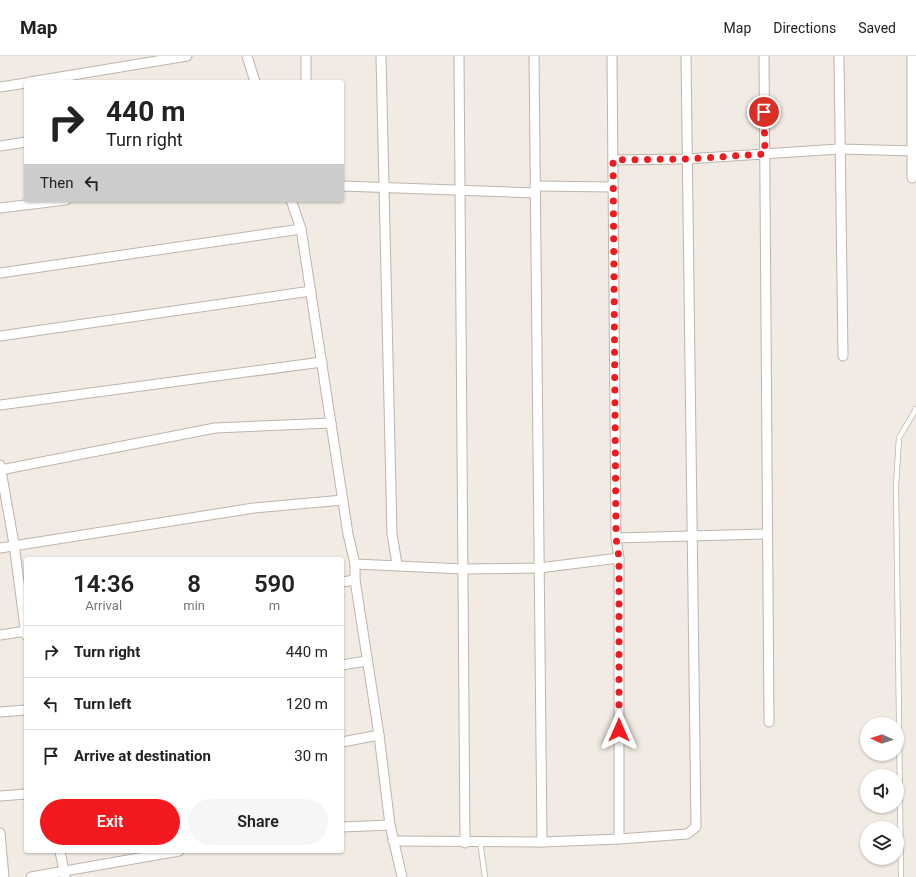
<!DOCTYPE html>
<html lang="en">
<head>
<meta charset="utf-8">
<style>
	body { margin:0; font-family:Roboto,sans-serif; background:#f6f6f6; color:#222; height:100vh; display:flex; flex-direction:column; font-size:15px; white-space:nowrap }
	* { box-sizing:border-box; margin:0 }
	p { font-size:13px; color:#767676 }
	.icon { flex:none; width:22px; height:22px; fill:none; stroke:currentColor; stroke-width:2; stroke-linecap:round; stroke-linejoin:round }
	.map { position:relative; flex:1; overflow:hidden }
	.details { position:absolute; left:24px; top:501px; width:320px; height:296px; display:flex; flex-direction:column; background:#fff; border-radius:4px; box-shadow:0 1px 3px #0004 }
	.details>* { flex:none }
	.hud { position:absolute; left:24px; top:24px; width:320px; height:122px; border-radius:4px; box-shadow:0 1px 3px #0004; background:#fff; color:#222; overflow:hidden }
	.needle { width:26px; rotate:274deg }
	.tools { position:absolute; left:860px; top:661px; display:grid; gap:8px }
	.tools a { display:grid; place-items:center; width:44px; height:44px; border-radius:50%; background:#fff; box-shadow:0 1px 3px #0004; font-size:20px }
	.pin { position:absolute; display:grid; place-items:center; width:34px; height:34px; color:#fff; margin:-17px; border:2px solid #fff; border-radius:50%; box-shadow:0 1px 4px #0007 }
	.me { position:absolute; width:44px; margin:-22px; rotate:0deg; stroke-linejoin:round; filter:drop-shadow(0 0 3px #0008) }
	.turn { display:flex; align-items:center; gap:14px; height:84px; padding:0 16px; font-size:18px }
	.turn .icon { width:52px; height:52px; stroke-width:2.5 }
	.turn b { display:block; font-size:28px; line-height:34px }
	.then { display:flex; align-items:center; height:38px; padding:0 16px; background:#0003; gap:8px; font-size:15px }
	.eta { display:flex; justify-content:space-evenly; align-items:center; height:68px; text-align:center }
	.eta b { font-size:24px; font-weight:600; line-height:28px }
	.button { display:flex; gap:8px; margin-top:auto; padding:8px 16px }
	.button a { flex:1; height:46px; border-radius:24px; background:#f3191e; color:#fff; font-size:16px; font-weight:600; line-height:46px; text-align:center }
	.button a+a { background:#f6f6f6; color:#222 }
	ul { padding:0; list-style:none }
	li { display:flex; align-items:center; gap:12px; height:52px; padding:0 16px; border-top:1px solid #e0e0e0 }
	li div { flex:1 }
	li b { display:block; font-size:15px }
	li em { font-style:normal }
	header { display:flex; align-items:center; gap:24px; box-sizing:border-box; height:56px; padding:0 20px; background:#fff; border-bottom:1px solid #e0e0e0 }
	header strong { font-size:19px }
	nav { display:flex; gap:22px; margin-inline-start:auto; font-size:14px }
	.map>svg:first-child { display:block }
</style>
</head>
<body>
<header>
<strong>Map</strong>
<nav><a>Map</a><a>Directions</a><a>Saved</a></nav>
</header>
<div class="map">
<svg width="916" height="821" viewBox="0 0 916 821">
	<rect width="100%" height="100%" fill="#f1ebe3"/>
	<g fill="none" stroke-linecap="round" stroke-linejoin="round">
		<g stroke="#bfb4a9" stroke-width="6">
			<g id="lane">
				<path d="M480,785L485,821"/>
				<path d="M901,821L896,430L899,382L916,353"/>
			</g>
		</g>
		<g stroke="#bfb4a9" stroke-width="11">
			<g id="street">
				<path d="M247,0L255,26"/>
				<path d="M306,0V26"/>
				<path d="M381,0L392,478L397,508"/>
				<path d="M459,0L465,787"/>
				<path d="M534,0L542,786"/>
				<path d="M612,0L616,482L619,502V783"/>
				<path d="M764,0L769,666"/>
				<path d="M839,0L843,300"/>
				<path d="M30,26L187,0"/>
				<path d="M0,31L26,27"/>
				<path d="M0,90L26,86"/>
				<path d="M613,104L686,103L839,93L916,95"/>
				<path d="M912,122V0"/>
				<path d="M342,130L535,137"/>
				<path d="M535,130L613,131"/>
				<path d="M291,144L301,173L348,478L355,508V524L379,679L390,769L402,821"/>
				<path d="M0,152L66,144"/>
				<path d="M0,217L301,173"/>
				<path d="M0,280L311,235"/>
				<path d="M0,349L322,306"/>
				<path d="M0,409L14,488L26,579"/>
				<path d="M0,414L215,372L331,367"/>
				<path d="M616,482L767,478"/>
				<path d="M0,492L254,452L343,444"/>
				<path d="M355,508L463,513L539,512L619,502"/>
				<path d="M342,526L355,524"/>
				<path d="M0,579L26,575"/>
				<path d="M342,609L366,605"/>
				<path d="M0,656L26,654"/>
				<path d="M342,686L379,679"/>
				<path d="M0,740L26,738"/>
				<path d="M342,771L390,769"/>
				<path d="M0,777L4,821"/>
				<path d="M393,785L542,786L619,783L687,778L696,771L686,0"/>
				<path d="M60,795L65,821"/>
				<path d="M31,821L179,795"/>
			</g>
		</g>
		<use href="#lane" stroke="#fff" stroke-width="4.5"/>
		<use href="#street" stroke="#fff" stroke-width="9"/>
	</g>
	<g fill="none" stroke-linecap="round" stroke-linejoin="round">
		<path stroke="#f3191e" stroke-width="7" stroke-dasharray="0 12.6" d="M619,674V502L616,482L613,104L686,103L765,98L764,56"/>
	</g>
</svg>
<div class="tools">
<a><svg class="needle" viewBox="-14 -14 28 28"><path d="M0-13l5 13h-10z" fill="#e53935"/><path d="M0 13l5-13h-10z" fill="#767676"/></svg></a>
<a><svg class="icon" aria-label="sound" viewBox="0 0 24 24"><path d="M4 9h4l5-4v14l-5-4H4zM17 9q2 3 0 6"/></svg></a>
<a><svg class="icon" aria-label="layers" viewBox="0 0 24 24"><path d="M12 4l9 5-9 5-9-5zM3 14l9 5 9-5"/></svg></a>
</div>
<div class="pin" style="left:764px;top:56px;background:#d93025"><svg class="icon" aria-label="arrive" viewBox="0 0 24 24"><path d="M6 21V4h12l-3 4 3 4H6"/></svg></div>
<svg class="me" style="left:619px;top:674px" viewBox="-20 -20 40 40"><path d="M0-17L14 15 0 8-14 15z" fill="#f3191e" stroke="#fff" stroke-width="4"/></svg>
<div class="hud">
<div class="turn"><svg class="icon" aria-label="right" viewBox="0 0 24 24"><path d="M7 20v-9h11M14 6l5 5-5 5"/></svg><div><b>440 m</b>Turn right</div></div>
<div class="then">Then<svg class="icon" aria-label="left" viewBox="0 0 24 24"><path d="M17 20v-9H6M10 6l-5 5 5 5"/></svg></div>
</div>
<section class="details">
<div class="eta">
<div><b>14:36</b><p>Arrival</p></div>
<div><b>8</b><p>min</p></div>
<div><b>590</b><p>m</p></div>
</div>
<ul>
<li><svg class="icon" aria-label="right" viewBox="0 0 24 24"><path d="M7 20v-9h11M14 6l5 5-5 5"/></svg><div><b>Turn right</b></div><em>440 m</em></li>
<li><svg class="icon" aria-label="left" viewBox="0 0 24 24"><path d="M17 20v-9H6M10 6l-5 5 5 5"/></svg><div><b>Turn left</b></div><em>120 m</em></li>
<li><svg class="icon" aria-label="arrive" viewBox="0 0 24 24"><path d="M6 21V4h12l-3 4 3 4H6"/></svg><div><b>Arrive at destination</b></div><em>30 m</em></li>
</ul>
<div class="button"><a>Exit</a><a>Share</a></div>
</section>
</div>
</body>
</html>
